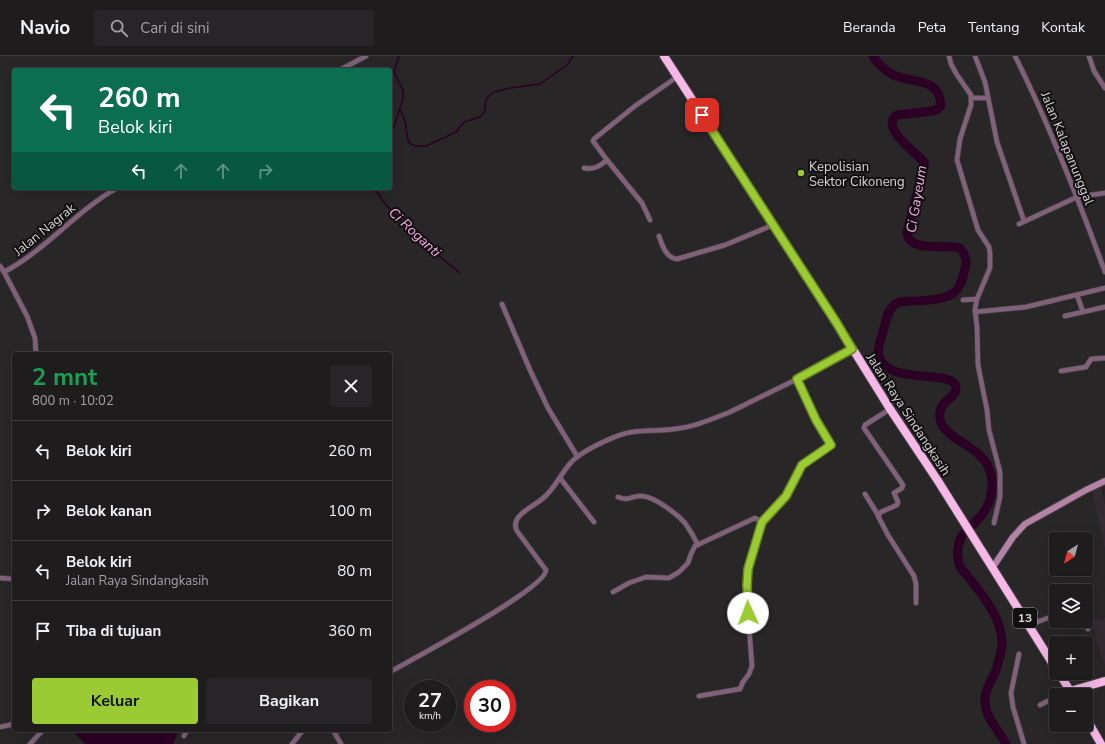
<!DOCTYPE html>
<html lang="id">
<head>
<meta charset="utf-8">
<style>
	body { margin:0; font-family:"Nunito Sans",sans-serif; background:#272527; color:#f1f3f6; height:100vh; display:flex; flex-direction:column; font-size:15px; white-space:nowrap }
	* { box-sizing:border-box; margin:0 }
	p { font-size:13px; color:#a1a1a4 }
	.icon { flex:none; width:22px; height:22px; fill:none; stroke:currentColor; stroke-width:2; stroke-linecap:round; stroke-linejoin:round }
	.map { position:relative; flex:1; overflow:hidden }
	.sheet { position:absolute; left:12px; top:296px; width:380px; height:380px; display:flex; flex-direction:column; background:#1f1c1e; border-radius:4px; box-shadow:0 4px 16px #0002,0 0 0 1px #3c3a3c }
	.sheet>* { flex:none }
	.hud { position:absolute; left:12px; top:12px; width:380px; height:122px; border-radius:4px; box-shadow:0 4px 16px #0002,0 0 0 1px #3c3a3c; background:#0b6e4f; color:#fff; overflow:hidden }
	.needle { width:26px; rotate:216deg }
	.fabs { position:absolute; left:1049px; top:476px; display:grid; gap:8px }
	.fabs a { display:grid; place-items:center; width:44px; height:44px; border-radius:4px; background:#1f1c1e; box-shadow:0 4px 16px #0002,0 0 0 1px #3c3a3c; font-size:20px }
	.speed { position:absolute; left:404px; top:624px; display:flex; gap:8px; font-size:20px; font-weight:700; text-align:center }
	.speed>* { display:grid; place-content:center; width:52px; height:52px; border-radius:50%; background:#1f1c1e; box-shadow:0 4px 16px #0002,0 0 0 1px #3c3a3c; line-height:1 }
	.speed small { font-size:10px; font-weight:400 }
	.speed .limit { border:6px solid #d22; background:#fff; color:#111 }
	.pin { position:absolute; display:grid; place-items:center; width:34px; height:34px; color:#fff; margin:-17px; border-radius:8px; box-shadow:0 2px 6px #0006 }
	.me { position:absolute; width:44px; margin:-22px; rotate:358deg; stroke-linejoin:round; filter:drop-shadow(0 0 3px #0008) }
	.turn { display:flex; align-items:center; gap:14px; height:84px; padding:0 20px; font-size:18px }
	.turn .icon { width:52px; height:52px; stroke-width:2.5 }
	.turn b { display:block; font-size:28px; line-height:34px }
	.lanes { display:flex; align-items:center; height:38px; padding:0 20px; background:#0003; justify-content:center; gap:20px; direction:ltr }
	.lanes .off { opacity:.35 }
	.round { display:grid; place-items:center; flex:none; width:42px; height:42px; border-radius:4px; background:#272527 }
	.head { display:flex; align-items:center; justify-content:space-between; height:68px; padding:0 20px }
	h1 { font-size:24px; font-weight:700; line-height:30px; color:#1e9e55 }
	.action { display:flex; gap:8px; margin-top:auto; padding:8px 20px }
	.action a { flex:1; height:46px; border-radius:4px; background:#9bcb33; color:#111; font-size:16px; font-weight:700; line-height:46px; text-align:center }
	.action a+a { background:#272527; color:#f1f3f6 }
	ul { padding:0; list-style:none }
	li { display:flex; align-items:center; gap:12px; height:60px; padding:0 20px; border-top:1px solid #3c3a3c }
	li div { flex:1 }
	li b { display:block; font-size:15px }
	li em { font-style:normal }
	header { display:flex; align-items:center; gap:24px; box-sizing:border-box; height:56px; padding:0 20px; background:#1f1c1e; border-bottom:1px solid #3c3a3c }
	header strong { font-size:19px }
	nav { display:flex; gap:22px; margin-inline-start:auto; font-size:14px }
	.search { width:280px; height:36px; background:#272527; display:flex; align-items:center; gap:10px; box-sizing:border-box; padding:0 14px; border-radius:4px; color:#a1a1a4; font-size:15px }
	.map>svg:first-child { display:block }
</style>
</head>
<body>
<header>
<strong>Navio</strong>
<div class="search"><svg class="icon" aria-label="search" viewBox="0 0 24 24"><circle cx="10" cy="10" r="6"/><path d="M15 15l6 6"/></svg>Cari di sini</div>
<nav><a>Beranda</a><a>Peta</a><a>Tentang</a><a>Kontak</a></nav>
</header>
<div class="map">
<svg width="1105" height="688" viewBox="0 0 1105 688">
	<rect width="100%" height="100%" fill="#292628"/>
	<g fill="#342b32">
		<path d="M1101,430L1105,450V494L1092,434Z"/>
		<path d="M1105,562V610L1091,565Z"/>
	</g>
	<path fill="#2b0024" d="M72,674H179L173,688H85Z"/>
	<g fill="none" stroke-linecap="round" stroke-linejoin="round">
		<g stroke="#2b0024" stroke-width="1.5">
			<path d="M400,54C408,65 405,76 409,87L416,90H426L456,76L464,66L480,61L483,58L485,54V48L487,42L494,36L510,32L540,28L567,9L573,0"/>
			<path d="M390,73L393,72L395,68L403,42V34L395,19L394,15L399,0"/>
			<path d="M374,132C396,166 429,192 460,217"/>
		</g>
		<path stroke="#2b0024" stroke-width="9" d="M873,0C877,8 888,17 896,20C915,27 939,22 941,49L938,53L933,55L897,59C879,71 916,97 924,106V111L907,176C908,197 945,188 960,192C967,200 967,207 964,217C963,222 960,229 957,234C948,245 921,245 908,245C903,246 898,245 894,249C887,255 885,268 883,276C880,284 877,293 879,300C887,331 958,311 956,333C955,344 937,344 940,363C944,388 995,388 992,432C991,441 989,450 983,457C978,465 971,470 964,477C957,485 956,501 960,511C977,532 1004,561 1002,590C1001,597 999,604 997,611C994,622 984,633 985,645C985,662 999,674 1006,688"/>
		<g stroke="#454244" stroke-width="6">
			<g id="street">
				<path d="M949,0L951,8L957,19L971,39V49L960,83L957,104L978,174L989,191L990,197V212L977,243L975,253L977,271L978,309L987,354L989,374L1000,416V441L994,467"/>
				<path d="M975,0L985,26L997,86L1024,165"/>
				<path d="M1015,0C1050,70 1078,142 1105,216"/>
				<path d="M1089,0L1094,15L1105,32"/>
				<path d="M340,14L366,0"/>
				<path d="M972,42H988"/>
				<path d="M607,104L642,147L650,164"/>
				<path d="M584,112C594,114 600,110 607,104L593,85L594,83L635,50L677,21"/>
				<path d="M1019,168L1077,141L1105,137"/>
				<path d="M659,180C662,189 666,202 677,203L725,189L773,169"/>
				<path d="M0,210L4,216L27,260L35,282L36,298"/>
				<path d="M4,216C46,194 76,155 117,132"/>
				<path d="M1077,239L1083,256"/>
				<path d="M963,244L977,243"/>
				<path d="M502,248L530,314L548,352L577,400"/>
				<path d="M975,256L1026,251L1105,232"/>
				<path d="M1065,260L1105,251"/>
				<path d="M1061,315L1086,311L1091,303L1105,302"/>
				<path d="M890,353L865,369L864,372L903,429L902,432L894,437L898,446L897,449L881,456L878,460L888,479L914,520L916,528V547"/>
				<path d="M560,422L594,466"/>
				<path d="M865,438L878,459"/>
				<path d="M618,441C630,446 632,439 642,440C655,441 677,458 685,467C690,474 694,481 698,489"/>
				<path d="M0,522L14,523"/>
				<path d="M613,536L629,527L646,521L669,522L679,516L688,507L691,498L695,490L755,462L762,466"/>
				<path d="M1085,565L1088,573"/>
				<path d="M1029,569L1056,559"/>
				<path d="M1019,598L1011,637L1013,651L1024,688"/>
				<path d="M390,616C412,603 546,533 546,514L517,475C509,460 533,451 542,443C557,432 562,412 577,401C589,392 617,378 632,376C646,374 660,375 674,373C694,371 712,363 730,356L824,310L852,293"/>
				<path d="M1061,639L1070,635"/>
				<path d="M699,640L740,633L743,626L749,618L752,610L748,557L747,521L750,505L762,467L786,440L802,409L831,389L814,360L797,323"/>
				<path d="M1040,649L1056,641"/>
				<path d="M0,671L14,668"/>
				<path d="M333,674L341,688"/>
				<path d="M184,680L187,674"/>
				<path d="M30,688L43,674"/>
				<path d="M292,688L303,674"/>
			</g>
		</g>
		<g stroke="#454244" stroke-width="8">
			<path id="secondary" d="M993,511L1013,481L1025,468L1086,434L1105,425"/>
		</g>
		<g stroke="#454244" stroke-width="10">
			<g id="highway">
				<path d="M664,0L836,266L890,353L938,425L1056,613"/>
				<path d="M1059,617L1072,638"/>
				<path d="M1070,635L1105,625"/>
				<path d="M1086,662L1101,688"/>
			</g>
		</g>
		<use href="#street" stroke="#816179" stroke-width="4.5"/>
		<use href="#secondary" stroke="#b482a7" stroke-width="6"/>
		<use href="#highway" stroke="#f6b8e6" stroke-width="8"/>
	</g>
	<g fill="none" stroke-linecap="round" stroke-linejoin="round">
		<g stroke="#658421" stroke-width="10">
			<path id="route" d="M702,59L836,266L852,293L797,323L816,364L831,389L802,409L786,440L762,466L748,513L747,529L748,557"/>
		</g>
		<use href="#route" stroke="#9bcb33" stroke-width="7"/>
	</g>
	<circle fill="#9bcb33" stroke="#110f10" stroke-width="1.5" cx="801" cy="117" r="4"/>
	<g text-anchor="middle" stroke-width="4" stroke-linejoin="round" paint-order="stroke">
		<rect fill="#110f10" stroke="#9c9a9b" stroke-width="1" x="1013" y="552" width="24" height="20" rx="3"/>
		<g font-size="12" font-weight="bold" fill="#d8d6d7">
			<text x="1025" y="566">13</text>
		</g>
		<g font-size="13" fill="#d8d6d7" stroke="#110f10">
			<text transform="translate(1068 92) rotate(68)" y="5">Jalan Kalapanunggal</text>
			<text transform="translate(44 173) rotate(-39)" y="5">Jalan Nagrak</text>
			<text transform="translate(909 358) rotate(57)" y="5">Jalan Raya Sindangkasih</text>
		</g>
		<g font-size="13" fill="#d8d6d7" stroke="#110f10" text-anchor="start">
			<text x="809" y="115">Kepolisian<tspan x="809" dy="15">Sektor Cikoneng</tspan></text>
		</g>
		<g font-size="14" font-style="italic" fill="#fcaee9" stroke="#110f10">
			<text transform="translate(916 143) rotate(-81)" y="5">Ci Gayeum</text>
			<text transform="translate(415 176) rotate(43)" y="5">Ci Roganti</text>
		</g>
	</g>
</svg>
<div class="fabs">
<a><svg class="needle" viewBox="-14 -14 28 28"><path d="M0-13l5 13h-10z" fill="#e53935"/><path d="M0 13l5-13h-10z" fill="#a1a1a4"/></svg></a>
<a><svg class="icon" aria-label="layers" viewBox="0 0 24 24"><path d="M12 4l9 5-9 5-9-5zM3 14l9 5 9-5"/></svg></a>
<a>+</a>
<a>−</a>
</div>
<div class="speed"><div>27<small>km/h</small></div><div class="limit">30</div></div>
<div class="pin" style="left:702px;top:59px;background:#d93025"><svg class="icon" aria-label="arrive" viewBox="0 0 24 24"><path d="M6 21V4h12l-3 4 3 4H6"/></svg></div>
<svg class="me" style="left:748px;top:557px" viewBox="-20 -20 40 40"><circle r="19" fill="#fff"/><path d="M0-13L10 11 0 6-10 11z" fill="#9bcb33"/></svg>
<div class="hud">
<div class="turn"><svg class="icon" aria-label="left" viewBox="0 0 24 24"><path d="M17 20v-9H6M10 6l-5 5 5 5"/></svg><div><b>260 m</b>Belok kiri</div></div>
<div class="lanes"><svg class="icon" aria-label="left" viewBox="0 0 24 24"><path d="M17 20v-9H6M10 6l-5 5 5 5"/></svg><svg class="icon off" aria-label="ahead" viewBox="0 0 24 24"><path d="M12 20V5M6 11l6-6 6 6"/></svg><svg class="icon off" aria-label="ahead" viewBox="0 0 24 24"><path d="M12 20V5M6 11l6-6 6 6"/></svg><svg class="icon off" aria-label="right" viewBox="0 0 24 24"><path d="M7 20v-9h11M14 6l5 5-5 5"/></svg></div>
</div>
<section class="sheet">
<div class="head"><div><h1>2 mnt</h1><p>800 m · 10:02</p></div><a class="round"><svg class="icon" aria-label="close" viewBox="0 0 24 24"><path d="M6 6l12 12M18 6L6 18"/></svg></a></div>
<ul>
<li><svg class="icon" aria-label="left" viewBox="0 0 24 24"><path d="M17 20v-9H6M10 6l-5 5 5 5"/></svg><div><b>Belok kiri</b></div><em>260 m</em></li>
<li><svg class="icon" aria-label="right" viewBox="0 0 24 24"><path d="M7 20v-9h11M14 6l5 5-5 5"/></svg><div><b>Belok kanan</b></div><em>100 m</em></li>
<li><svg class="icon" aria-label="left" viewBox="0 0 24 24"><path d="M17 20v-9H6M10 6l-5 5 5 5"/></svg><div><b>Belok kiri</b><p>Jalan Raya Sindangkasih</p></div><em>80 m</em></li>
<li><svg class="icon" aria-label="arrive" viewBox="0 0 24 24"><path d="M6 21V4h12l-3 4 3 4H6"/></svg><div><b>Tiba di tujuan</b></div><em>360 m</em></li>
</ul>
<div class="action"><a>Keluar</a><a>Bagikan</a></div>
</section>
</div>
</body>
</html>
